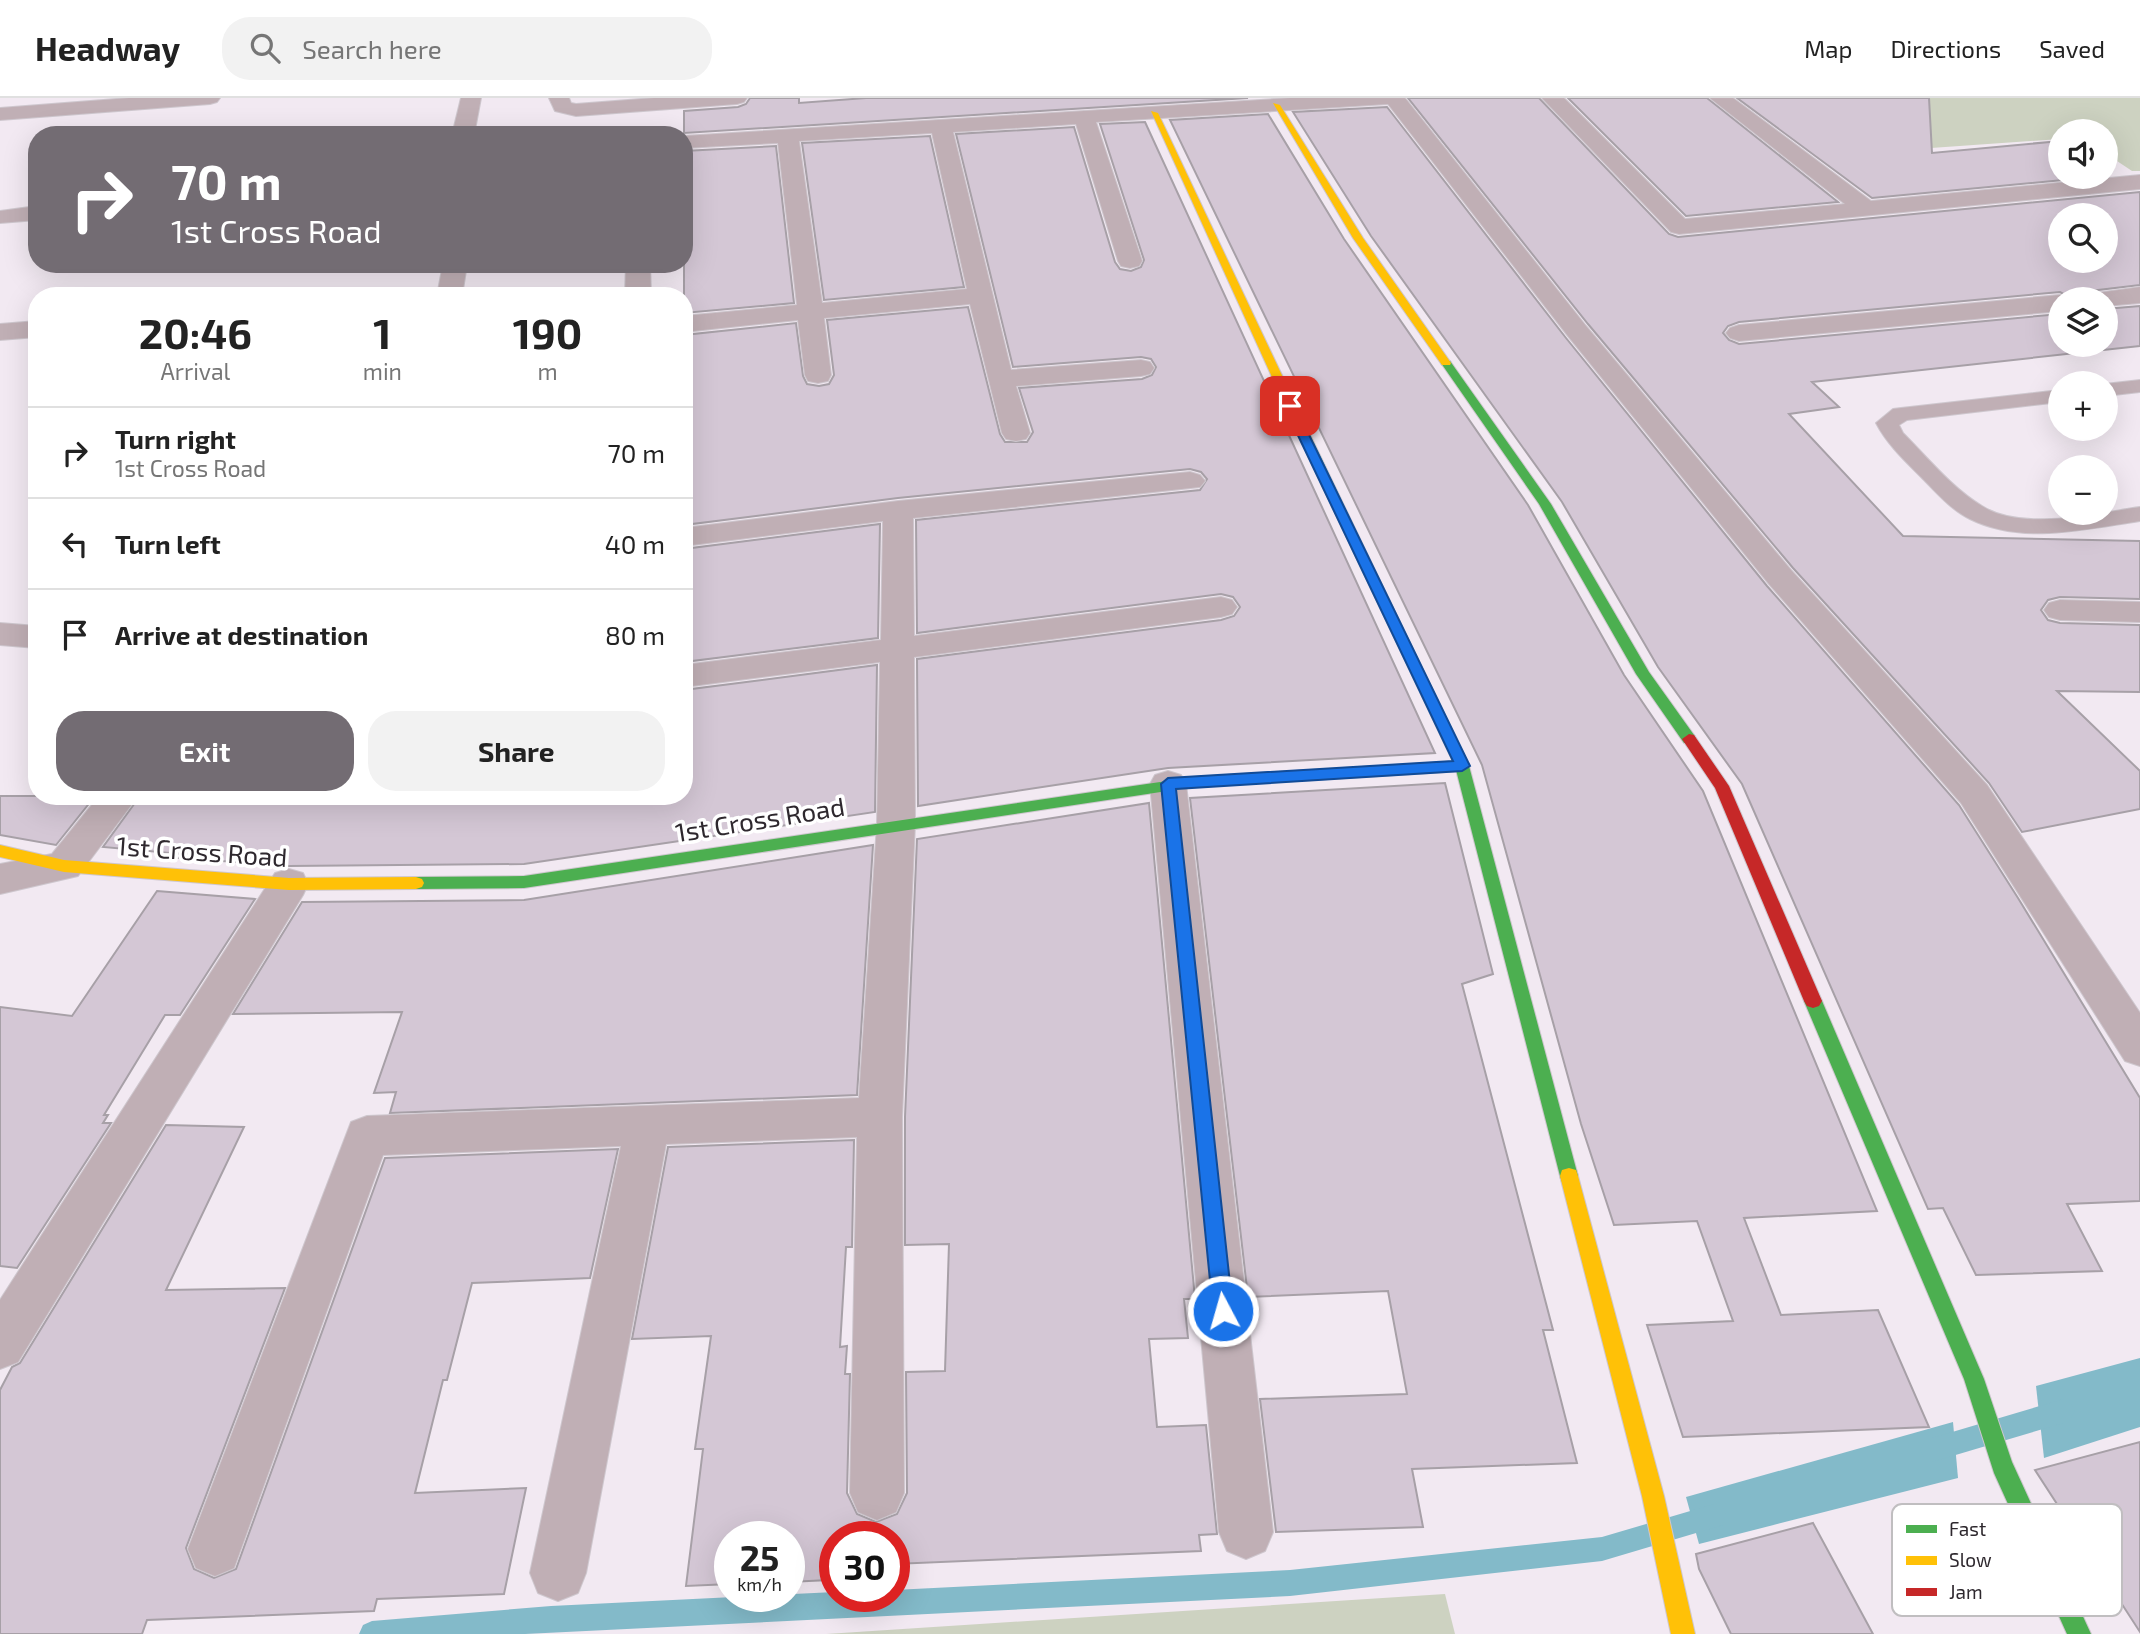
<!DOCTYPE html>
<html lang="en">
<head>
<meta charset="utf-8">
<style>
	body { margin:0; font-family:"Exo 2",sans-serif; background:#f2f2f2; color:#222; height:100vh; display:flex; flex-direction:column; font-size:26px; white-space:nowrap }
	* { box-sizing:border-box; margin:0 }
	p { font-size:23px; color:#767676 }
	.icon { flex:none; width:38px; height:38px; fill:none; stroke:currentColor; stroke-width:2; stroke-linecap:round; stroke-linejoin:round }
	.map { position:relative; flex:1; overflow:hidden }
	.details { position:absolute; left:28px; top:189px; width:665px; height:518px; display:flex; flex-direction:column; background:#fff; border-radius:28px; box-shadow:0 7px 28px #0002 }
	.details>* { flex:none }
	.banner { position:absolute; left:28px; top:28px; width:665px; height:147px; border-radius:28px; box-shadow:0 7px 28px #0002; background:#736c73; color:#fff; overflow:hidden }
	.tools { position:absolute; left:2048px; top:21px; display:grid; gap:14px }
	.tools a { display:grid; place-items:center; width:70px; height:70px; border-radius:50%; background:#fff; box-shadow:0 7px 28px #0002; font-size:35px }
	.speed { position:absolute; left:714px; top:1423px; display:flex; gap:14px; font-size:35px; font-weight:700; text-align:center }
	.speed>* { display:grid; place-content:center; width:91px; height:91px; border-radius:50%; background:#fff; box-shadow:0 7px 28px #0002; line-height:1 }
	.speed small { font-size:18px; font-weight:400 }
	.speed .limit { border:10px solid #d22; background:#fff; color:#111 }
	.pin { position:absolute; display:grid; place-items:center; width:60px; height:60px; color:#fff; margin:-30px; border-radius:14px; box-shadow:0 4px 10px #0006 }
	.me { position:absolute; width:77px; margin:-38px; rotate:354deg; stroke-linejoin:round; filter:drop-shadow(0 0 5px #0008) }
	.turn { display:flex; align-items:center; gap:24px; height:147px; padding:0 28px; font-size:32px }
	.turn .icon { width:91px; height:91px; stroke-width:2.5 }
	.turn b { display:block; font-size:49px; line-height:60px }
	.eta { display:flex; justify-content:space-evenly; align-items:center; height:119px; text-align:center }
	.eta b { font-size:42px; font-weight:700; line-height:49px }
	.cta { display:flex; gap:14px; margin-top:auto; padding:14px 28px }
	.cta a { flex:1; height:80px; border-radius:28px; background:#736c73; color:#fff; font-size:28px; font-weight:700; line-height:80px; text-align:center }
	.cta a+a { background:#f2f2f2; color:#222 }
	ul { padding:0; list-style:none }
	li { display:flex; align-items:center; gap:21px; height:91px; padding:0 28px; border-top:2px solid #e0e0e0 }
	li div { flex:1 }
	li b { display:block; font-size:26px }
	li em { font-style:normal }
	header { display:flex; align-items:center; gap:42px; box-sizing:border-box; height:98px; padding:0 35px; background:#fff; border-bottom:2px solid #e0e0e0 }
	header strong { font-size:33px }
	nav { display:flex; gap:38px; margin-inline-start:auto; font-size:24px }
	.search { width:490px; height:63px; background:#f2f2f2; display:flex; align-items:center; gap:18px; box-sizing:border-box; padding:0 24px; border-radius:28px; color:#767676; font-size:26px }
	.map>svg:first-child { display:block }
</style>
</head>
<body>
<header>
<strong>Headway</strong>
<div class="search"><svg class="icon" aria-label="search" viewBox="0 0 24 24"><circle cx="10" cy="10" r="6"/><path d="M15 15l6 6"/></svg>Search here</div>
<nav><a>Map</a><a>Directions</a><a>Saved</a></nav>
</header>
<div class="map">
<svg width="2140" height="1536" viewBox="0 0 2140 1536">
	<rect width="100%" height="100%" fill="#f2e9f2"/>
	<g fill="#cdd2c1">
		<path d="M1800,0H2140V73H2132L2105,55V33H2060V41L1874,54Z"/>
		<path d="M1445,1496L1455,1536H826Z"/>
	</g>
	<g fill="#83bac9">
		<path d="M2140,1260V1329L2044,1360L2036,1288Z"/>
		<path d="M1953,1324L1958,1380L1699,1446L1686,1399Z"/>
	</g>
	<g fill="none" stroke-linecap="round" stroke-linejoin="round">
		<g fill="#83bac9" fill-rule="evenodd">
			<path d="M2063,1301L2071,1305L2075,1313L2071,1321L2063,1325L1932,1364L1924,1360L1920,1352L1924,1344L1932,1340Z"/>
			<path d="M1714,1406L1723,1409L1726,1418L1723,1427L1602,1463L1290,1498L525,1536H359L363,1527L372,1523L551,1508L835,1494V1498H894V1492L1290,1472L1602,1439Z"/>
		</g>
	</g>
	<g fill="#d4c7d5" stroke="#a7a0a7" stroke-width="2" fill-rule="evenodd">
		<path d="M750,0H799V5L866,0H1248L684,35V13L738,9L746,6Z"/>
		<path d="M1408,0H1539L1669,136L1678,139L2140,94V187L2090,193L2083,201H2073L2060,194L1739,224L1728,228L1723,235L1729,242L1739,246L2060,216V247H2105V211L2140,208V248L1812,284L1839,309L1789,316L1903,438L2140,443V501L2060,499L2048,502L2041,512L2048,522L2060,525L2140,527V594L2057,593L2140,673V711L2022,734L1989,685L1793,470L1588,226ZM2060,117H2105V163H2060Z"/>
		<path d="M1568,0H1707L1838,104L1686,118Z"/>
		<path d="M1737,0H1929L1932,55L2060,43V79H2095L1872,100Z"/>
		<path d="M1387,9L1566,240L1767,488L1959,707L2018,800L2140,1000V1103L2067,1106L2102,1173L1976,1177L1943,1110L1928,1111L1742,686L1658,569L1562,404L1371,138L1293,14Z"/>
		<path d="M1268,16L1344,141L1528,407L1624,577L1703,693L1877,1113L1744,1120L1781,1217L1878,1212L1929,1329L1683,1339L1647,1227L1733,1223L1697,1123L1614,1127L1581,1026L1482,667L1170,22Z"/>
		<path d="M1145,24L1435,655L1168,670L918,708L917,561L1221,522L1234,518L1240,509L1233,499L1221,496L917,535L916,422L1200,392L1207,381L1201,374L1190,371L898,400L684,427V237L796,225L803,278L807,286L819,288L829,286L834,277L827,222L968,209L1000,336L1005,344H1027L1033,334L1019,290L1142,281L1152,277L1156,269L1151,261L1141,259L1013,269L956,36L1074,29L1115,164L1120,171L1131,173L1141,169L1144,162L1100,26Z"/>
		<path d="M930,38L964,189L824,202L802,45Z"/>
		<path d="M776,48L794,205L684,215V53Z"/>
		<path d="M880,426L878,540L684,564V451Z"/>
		<path d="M877,567L875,714L524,766L289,768L179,760L182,756L103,749L140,698H684V592Z"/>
		<path d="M1445,685L1493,876L1462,886L1553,1232H1543L1577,1365L1412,1371L1423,1429L1276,1434L1260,1301L1407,1296L1388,1193L1248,1199L1190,700Z"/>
		<path d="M0,698H95L56,747L0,737Z"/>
		<path d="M1149,705L1195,1201H1184L1188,1240L1149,1241L1157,1329L1206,1327L1217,1436L1199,1437L1201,1453L894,1466V1438H835V1469H830L829,1482L789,1484V1438H730V1486L686,1488L703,1351H695L711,1238L632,1241L668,1049L854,1042L852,1149H846L840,1249L847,1248L845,1276H850L847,1395L857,1416L876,1424L897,1416L907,1395L906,1274L945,1273L949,1146L905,1147V1019L917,741Z"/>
		<path d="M873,747L857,997L390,1015L396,994L374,995L402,914L233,916L302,804L524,802Z"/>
		<path d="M157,793L255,801L180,917H165L104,1017H108L103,1025H111L17,1170L0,1168V909L72,918Z"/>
		<path d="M166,1027L244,1029L166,1192L285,1190L186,1450L194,1471L214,1480L236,1471L385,1060L618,1051L590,1180L472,1185L447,1282H443L415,1395L526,1390L504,1496L377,1501L374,1513L147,1522L142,1536H0V1292L12,1269L20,1265Z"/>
		<path d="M2140,1344V1534L2035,1372Z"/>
		<path d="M1813,1425L1873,1536H1731L1699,1471L1696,1456Z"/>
	</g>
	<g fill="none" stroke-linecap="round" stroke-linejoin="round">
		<g stroke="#cec7ce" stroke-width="2">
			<g id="lane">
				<path d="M2140,282V294L2105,298V286Z"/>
				<path d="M2060,292V304L1907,322L1899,327L1903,335C1928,360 1952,390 1982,408C2022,434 2096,415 2140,409V423C2086,431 2022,447 1970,421C1951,412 1935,393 1921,379C1904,362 1887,346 1876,325L1893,311L1901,310Z"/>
			</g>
		</g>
		<g stroke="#cec7ce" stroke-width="2">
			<g id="street">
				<path d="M129,0H220L217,4L210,6L0,22V10Z"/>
				<path d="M461,0H481L474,37H452Z"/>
				<path d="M549,0H569L571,5L576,6L654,0H747L744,4L737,6L576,18L555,13Z"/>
				<path d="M1290,0H1405L1586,228L1791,472L1987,687L2140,915V968L2125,963L1961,705L1769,486L1568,238L1388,6L1096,24L1142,163L1139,168L1130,170L1121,168L1118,163L1076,26L953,34L1011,272L1141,262L1150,264L1154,270L1150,276L1141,278L1016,288L1030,335L1026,341L1016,343L1006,341L1002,335L970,206L824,220L831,277L828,283L818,285L808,283L805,277L798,222L684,234V218L797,207L778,45L684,50V38ZM932,35L967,191L822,205L799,43Z"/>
				<path d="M1542,0H1564L1685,121L1845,106L1710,0H1733L1871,103L2140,77V91L1679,136L1671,134Z"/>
				<path d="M37,108V122L0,125V113Z"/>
				<path d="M443,166H467L462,198H437Z"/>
				<path d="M626,166H650L651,198H625Z"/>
				<path d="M2140,189V205L2105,208V201H2086L2090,196Z"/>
				<path d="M2060,197L2070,201H2060V213L1739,243L1730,240L1726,235L1730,230L1739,227Z"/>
				<path d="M37,223V239L0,242V226Z"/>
				<path d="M1190,374L1200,377L1205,383L1200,389L913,420L914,538L1221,499L1232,502L1237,509L1232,516L1221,519L914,559L915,726L902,1019L904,1395L896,1414L877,1422L858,1414L850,1395L857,1039L666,1046L586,1475L578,1495L558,1503L538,1495L530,1475L621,1048L383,1057L234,1470L215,1478L196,1470L188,1451L351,1024L367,1018L859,1000L877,726L880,564L684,589V567L881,542L883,423L684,448V430L898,403Z"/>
				<path d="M2060,502L2140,504V524L2060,522L2049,519L2044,512L2049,505Z"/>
				<path d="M0,525L37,528V550L0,547Z"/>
				<path d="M1168,673L1181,677L1186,686L1273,1434L1265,1453L1246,1461L1227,1453L1219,1434L1150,686L1155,677Z"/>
				<path d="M99,698H138L78,778L0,796V766L52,756Z"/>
				<path d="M289,771L303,775L308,786L303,797L18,1264L0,1271V1202L275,775Z"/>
			</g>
		</g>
		<g stroke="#cec7ce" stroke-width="2">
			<g id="fast">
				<path d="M1442,263H1450L1551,406L1649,574L1694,637L1696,641L1694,645H1684L1636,576L1539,406L1441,265Z"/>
				<path d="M1308,342L1314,345L1469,668L1578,1078L1576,1084L1569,1086L1562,1084L1560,1078L1455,668L1302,345Z"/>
				<path d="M1194,679L1201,684L1194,689L524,790L416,791L410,789L408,785L410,781L416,779L524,778Z"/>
				<path d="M1813,896L1819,898L1822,903L1984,1281L2012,1364L2091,1536H2067L1994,1375L1964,1281L1804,903L1807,898Z"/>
			</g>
		</g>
		<g stroke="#cec7ce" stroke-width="2">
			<g id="slow">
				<path d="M1273,5L1280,7L1363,140L1451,265L1450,267H1442L1353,140Z"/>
				<path d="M1151,13L1158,15L1314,345L1312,347H1304L1302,345Z"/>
				<path d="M1462,663L1469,668L1462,673L1194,689L1187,684L1194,679Z"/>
				<path d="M0,747L64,762L289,780L416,779L422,781L424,785L422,789L416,791L289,792L64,774L0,759Z"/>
				<path d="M1569,1070L1576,1072L1578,1078L1664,1398L1695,1536H1671L1642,1398L1560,1078L1562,1072Z"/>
			</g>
		</g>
		<g stroke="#cec7ce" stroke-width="2">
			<path id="jam" d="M1689,636L1694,637L1729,688L1822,903L1819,908L1813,910L1807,908L1804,903L1715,690L1682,641Z"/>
		</g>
		<use href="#lane" fill="#c0afb5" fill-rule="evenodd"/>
		<use href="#street" fill="#c0afb5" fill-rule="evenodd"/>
		<use href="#fast" fill="#4caf50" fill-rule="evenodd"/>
		<use href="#slow" fill="#ffc107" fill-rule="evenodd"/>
		<use href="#jam" fill="#c62828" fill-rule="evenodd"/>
	</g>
	<path fill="#1a73e8" stroke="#114b97" stroke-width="2" d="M1290,304L1295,308L1470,668L1462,673L1176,691L1233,1213L1230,1219L1223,1222L1216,1219L1213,1213L1161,686L1168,680L1453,663L1284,308Z"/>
	<g text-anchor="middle" stroke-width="7" stroke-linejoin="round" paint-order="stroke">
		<g font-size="26" fill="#2e282e" stroke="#fff">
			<text transform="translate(760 722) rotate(-9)" y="9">1st Cross Road</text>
			<text transform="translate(202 754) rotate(4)" y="9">1st Cross Road</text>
		</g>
	</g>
	<rect x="1892" y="1406" width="230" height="112" rx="10" fill="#fff" stroke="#c0bec0" stroke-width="2"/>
	<rect x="1906" y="1427" width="31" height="8" fill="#4caf50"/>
	<rect x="1906" y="1458" width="31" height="9" fill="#ffc107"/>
	<rect x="1906" y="1490" width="31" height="8" fill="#c62828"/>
	<g font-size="19" fill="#2e282e">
		<text x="1949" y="1438">Fast</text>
		<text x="1949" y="1469">Slow</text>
		<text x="1949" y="1501">Jam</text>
	</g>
</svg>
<div class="tools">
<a><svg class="icon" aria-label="sound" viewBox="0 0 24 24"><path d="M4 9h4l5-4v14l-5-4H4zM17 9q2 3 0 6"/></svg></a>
<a><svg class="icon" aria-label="search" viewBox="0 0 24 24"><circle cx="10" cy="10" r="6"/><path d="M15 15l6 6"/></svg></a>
<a><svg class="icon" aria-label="layers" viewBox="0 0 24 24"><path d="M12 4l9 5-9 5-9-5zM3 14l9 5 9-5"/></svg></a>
<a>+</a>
<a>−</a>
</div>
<div class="speed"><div>25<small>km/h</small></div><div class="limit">30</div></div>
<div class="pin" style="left:1290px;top:308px;background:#d93025"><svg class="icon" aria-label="arrive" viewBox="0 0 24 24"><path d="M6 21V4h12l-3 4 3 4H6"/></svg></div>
<svg class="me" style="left:1223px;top:1213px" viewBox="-20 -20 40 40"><circle r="17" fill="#1a73e8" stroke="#fff" stroke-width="3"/><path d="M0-11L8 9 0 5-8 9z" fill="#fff"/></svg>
<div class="banner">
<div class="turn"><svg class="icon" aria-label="right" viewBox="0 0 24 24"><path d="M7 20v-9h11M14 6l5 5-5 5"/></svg><div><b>70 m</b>1st Cross Road</div></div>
</div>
<section class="details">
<div class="eta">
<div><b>20:46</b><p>Arrival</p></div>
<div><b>1</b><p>min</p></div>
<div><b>190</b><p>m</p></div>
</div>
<ul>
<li><svg class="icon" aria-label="right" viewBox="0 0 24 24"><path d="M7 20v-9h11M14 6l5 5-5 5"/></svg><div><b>Turn right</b><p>1st Cross Road</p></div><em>70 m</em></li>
<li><svg class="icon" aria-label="left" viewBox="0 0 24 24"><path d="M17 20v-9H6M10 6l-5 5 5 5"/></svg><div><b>Turn left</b></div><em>40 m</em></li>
<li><svg class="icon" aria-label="arrive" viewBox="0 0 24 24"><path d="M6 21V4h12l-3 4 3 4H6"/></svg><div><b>Arrive at destination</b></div><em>80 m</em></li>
</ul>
<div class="cta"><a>Exit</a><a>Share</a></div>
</section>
</div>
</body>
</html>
